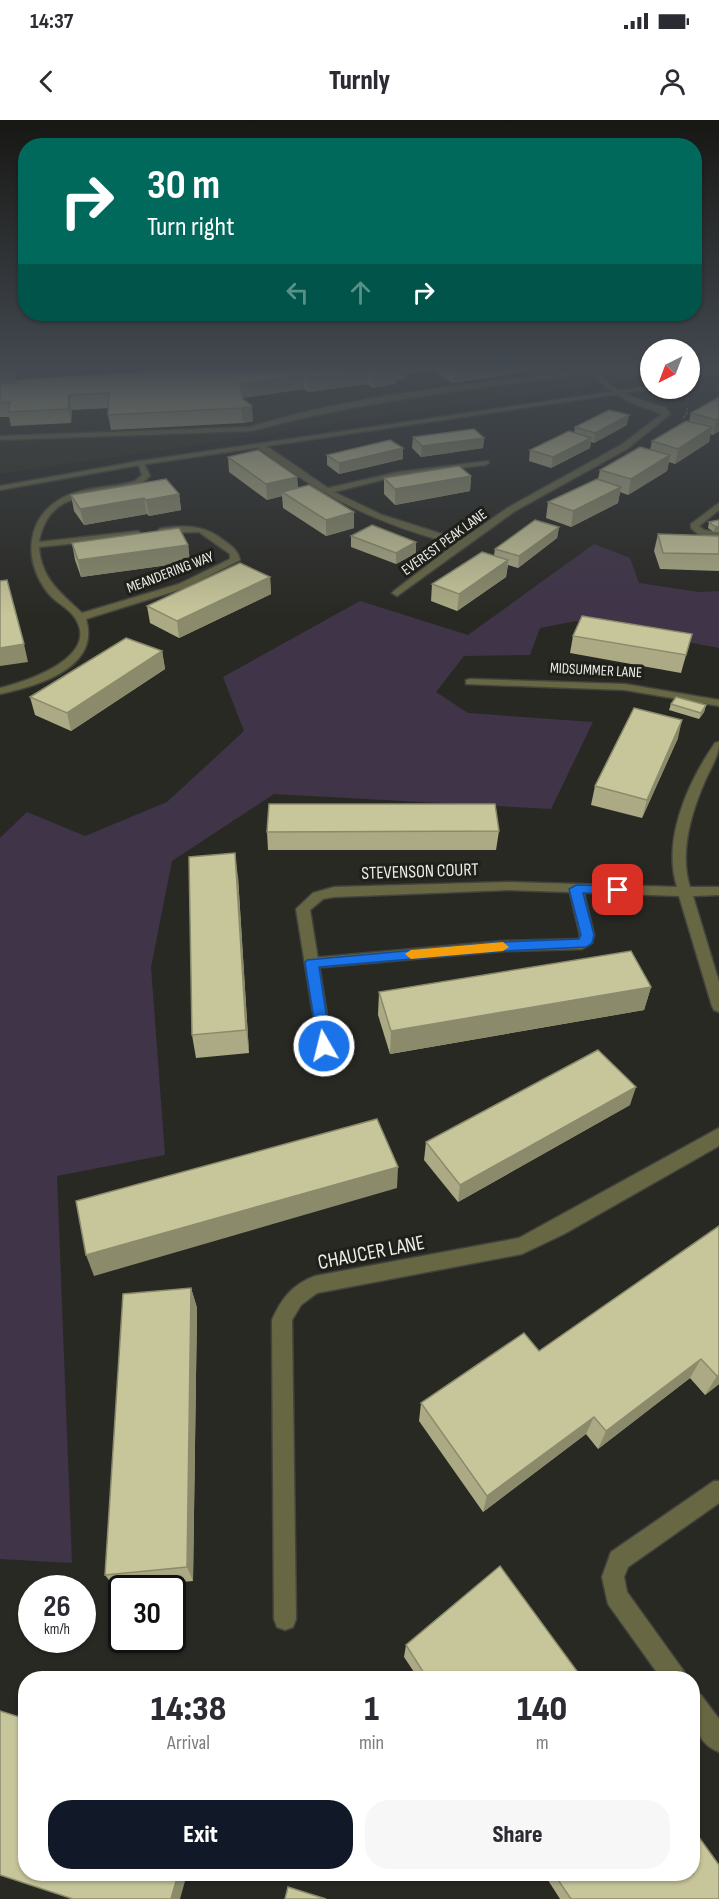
<!DOCTYPE html>
<html lang="en">
<head>
<meta charset="utf-8">
<style>
	body { margin:0; font-family:"Sofia Sans Condensed",sans-serif; background:#f7f7f7; color:#2b2b33; height:100vh; display:flex; flex-direction:column; font-size:22px; white-space:nowrap }
	* { box-sizing:border-box; margin:0 }
	p { font-size:20px; color:#7c7c81 }
	.icon { flex:none; width:33px; height:33px; fill:none; stroke:currentColor; stroke-width:2; stroke-linecap:round; stroke-linejoin:round }
	.map { position:relative; flex:1; overflow:hidden }
	.sheet { position:absolute; left:18px; top:1551px; width:682px; height:210px; display:flex; flex-direction:column; background:#fff; border-radius:24px; box-shadow:0 2px 4px #0004 }
	.sheet>* { flex:none }
	.hud { position:absolute; left:18px; top:18px; width:684px; height:183px; border-radius:24px; box-shadow:0 2px 4px #0004; background:#00695c; color:#fff; overflow:hidden }
	.needle { width:39px; rotate:222deg }
	.buttons { position:absolute; left:640px; top:219px; display:grid; gap:12px }
	.buttons a { display:grid; place-items:center; width:60px; height:60px; border-radius:50%; background:#fff; box-shadow:0 2px 4px #0004; font-size:30px }
	.speed { position:absolute; left:18px; top:1455px; display:flex; gap:12px; font-size:30px; font-weight:700; text-align:center }
	.speed>* { display:grid; place-content:center; width:78px; height:78px; border-radius:50%; background:#fff; box-shadow:0 2px 4px #0004; line-height:1 }
	.speed small { font-size:15px; font-weight:400 }
	.speed .limit { border:3px solid #111; border-radius:9px; background:#fff; color:#111 }
	.pin { position:absolute; display:grid; place-items:center; width:51px; height:51px; color:#fff; margin:-26px; border-radius:12px; box-shadow:0 3px 9px #0006 }
	.me { position:absolute; width:66px; margin:-33px; rotate:352deg; stroke-linejoin:round; filter:drop-shadow(0 0 4px #0008) }
	.turn { display:flex; align-items:center; gap:21px; height:126px; padding:0 30px; font-size:27px }
	.turn .icon { width:78px; height:78px; stroke-width:2.5 }
	.turn b { display:block; font-size:42px; line-height:51px }
	.lanes { display:flex; align-items:center; height:57px; padding:0 30px; background:#0003; justify-content:center; gap:30px; direction:ltr }
	.lanes .off { opacity:.35 }
	.eta { display:flex; justify-content:space-evenly; align-items:center; height:102px; text-align:center }
	.eta b { font-size:36px; font-weight:800; line-height:42px }
	.action { display:flex; gap:12px; margin-top:auto; padding:12px 30px }
	.action a { flex:1; height:69px; border-radius:24px; background:#111827; color:#fff; font-size:24px; font-weight:800; line-height:69px; text-align:center }
	.action a+a { background:#f7f7f7; color:#2b2b33 }
	.status { display:flex; justify-content:space-between; align-items:center; height:42px; padding:0 30px; background:#fff; direction:ltr }
	.status svg { height:16px; fill:currentColor }
	header { display:flex; justify-content:space-between; align-items:center; height:78px; padding:0 30px; background:#fff; font-size:27px; font-weight:800 }
	.map>svg:first-child { display:block }
</style>
</head>
<body>
<div class="status"><b>14:37</b><svg viewBox="0 0 49 12"><path d="M0 12V9h3v3zM5 12V6h3v6zM10 12V3h3v9zM15 12V0h3v12zM26 1h20v11H26zM47 4h2v5h-2z"/></svg></div>
<header><svg class="icon" aria-label="back" viewBox="0 0 24 24"><path d="M15 5l-7 7 7 7"/></svg>Turnly<svg class="icon" aria-label="person" viewBox="0 0 24 24"><circle cx="12" cy="8" r="4"/><path d="M4 21q1-7 8-7t8 7"/></svg></header>
<div class="map">
<svg width="719" height="1779" viewBox="0 0 719 1779">
	<rect width="100%" height="100%" fill="#292924"/>
	<path fill="#303024" d="M0,246H651V256L0,354Z"/>
	<g fill="#403448">
		<path d="M598,246H651V251C632,253 613,260 598,246Z"/>
		<path d="M594,424L630,438L639,463L699,472L719,471V528L576,501L540,508L530,535L464,536L436,572L468,593L593,602L551,689L274,674L172,741L151,847L165,1035L57,1056L72,1443L0,1439V718L27,692L85,716L167,682L244,611L223,557L360,481L468,515Z"/>
	</g>
	<g fill="none" stroke-linecap="round" stroke-linejoin="round">
		<g stroke="#44443f" stroke-width="3">
			<g id="service">
				<path d="M14,246H20L35,270H31Z"/>
				<path d="M585,246H591L611,266V268H607L591,253C477,268 363,281 251,311L0,320V316L250,307C359,273 475,264 588,250Z"/>
				<path d="M576,765L583,769L594,815L592,823L582,829L504,831L312,848L305,843L312,838L504,821L579,819L580,815L569,769Z"/>
			</g>
		</g>
		<g stroke="#44443f" stroke-width="3">
			<g id="minor">
				<path d="M607,266H611L635,278L666,288L670,294L627,329L515,391L397,476L392,473L394,471L455,424C396,409 342,387 292,352C280,344 266,335 255,325L262,323L328,368L398,352L488,341L489,343L485,345L398,356L334,372L382,395L461,420L509,387L621,325L662,294L629,282L607,268Z"/>
				<path d="M137,341H143L150,356C119,388 51,355 39,422L138,411L142,414L138,417L39,427C41,459 61,473 82,493L179,464L230,439V434L199,412L159,413V409L162,408C188,405 205,405 226,422C233,427 238,431 240,440L185,468L86,499C101,548 37,566 0,574V568C26,562 101,537 75,498C69,488 56,483 48,473C23,441 25,397 64,377C86,366 112,368 135,361L142,355Z"/>
				<path d="M719,383V390L699,406L704,410L719,412V418L698,414L691,408V404Z"/>
				<path d="M470,559L625,564L719,580V586L625,570L466,564V560Z"/>
				<path d="M719,622C719,637 711,647 705,661C691,693 679,733 690,767H719V775L693,776L719,862V892L714,890L712,886L679,776L509,770L334,777L323,779L310,790L332,926L329,930H319L296,789L313,773L334,767L509,762L677,767C662,720 688,662 715,623Z"/>
				<path d="M719,1008V1025L717,1027L564,1114L522,1134L317,1173L301,1185L292,1200L296,1499L293,1507L285,1510L277,1507L274,1499L272,1200C282,1178 292,1165 315,1156L519,1118Z"/>
				<path d="M714,1361H719V1383L628,1447L624,1457L627,1472L683,1550L687,1558H661L608,1484L602,1457L611,1432Z"/>
				<path d="M693,1571L701,1575L719,1599V1632C692,1621 693,1595 693,1571Z"/>
			</g>
		</g>
		<g stroke="#44443f" stroke-width="3">
			<g id="tertiary">
				<path d="M719,248V252L690,257V253Z"/>
				<path d="M651,266V268H658L140,345L0,370V366L140,341Z"/>
			</g>
		</g>
		<path stroke="#777773" stroke-width="1.5" stroke-dasharray="3 1.5" stroke-linecap="butt" d="M683,298L687,293V288"/>
		<use href="#service" fill="#686743" fill-rule="evenodd"/>
		<use href="#minor" fill="#686743" fill-rule="evenodd"/>
		<use href="#tertiary" fill="#686743" fill-rule="evenodd"/>
	</g>
	<g fill="#abaa84">
		<path d="M0,246L17,260L246,246H532L514,254L452,263L434,250L406,254V258L396,260V264L372,268L368,264L309,272L304,269L242,278L253,301L243,303L111,310L108,295L109,288L72,290L71,303L11,306L9,297H0Z"/>
		<path d="M719,277V311L713,315L710,314L709,322L675,344L669,342L667,351L628,375L620,372L618,383L571,407L546,398L548,382L598,359L600,350L650,330L652,321L689,301L691,293Z"/>
		<path d="M627,305L594,323L591,322L590,328L551,348L529,341L530,330L574,313L575,307Z"/>
		<path d="M413,317L484,318L483,328L421,337L412,328Z"/>
		<path d="M327,335L403,339L339,354L327,345Z"/>
		<path d="M228,337L297,357L298,368L354,392V408L326,416L283,388L282,376L267,380L229,352Z"/>
		<path d="M471,356L470,371L395,385L384,374V358Z"/>
		<path d="M179,374L181,390L149,396L147,394L84,405L74,391L71,375Z"/>
		<path d="M719,400L714,412L708,408L709,402Z"/>
		<path d="M559,407L557,418L518,448L508,445L506,457L457,491L431,481L432,464L494,435L495,429Z"/>
		<path d="M658,414L719,416V451L660,449L654,431Z"/>
		<path d="M351,416L416,433L396,444L351,427Z"/>
		<path d="M72,423L188,425L190,442L81,457L75,440Z"/>
		<path d="M270,457L271,474L179,518L150,503L147,486Z"/>
		<path d="M692,514L681,553L570,533L573,516Z"/>
		<path d="M162,531L165,549L71,611L35,595L30,577Z"/>
		<path d="M671,584L706,585L704,592L699,599L669,590Z"/>
		<path d="M678,618L642,698L591,685L595,666Z"/>
		<path d="M499,711L496,730H268L267,712Z"/>
		<path d="M238,757L249,933L196,938L192,915Z"/>
		<path d="M651,867L644,890L390,934L378,895L379,872Z"/>
		<path d="M630,985L458,1082L424,1040L426,1022Z"/>
		<path d="M719,1106V1264L705,1275L690,1258L598,1329L586,1314L483,1392L419,1301L421,1283L539,1231Z"/>
		<path d="M191,1168L197,1188L193,1461L115,1468L105,1455Z"/>
		<path d="M406,1525L582,1558H418L404,1537Z"/>
		<path d="M544,1754H693L719,1779H560Z"/>
	</g>
	<g fill="#8b8b6c">
		<path d="M392,246H434V250L406,254V258L396,260V264L372,268L373,254Z"/>
		<path d="M481,246H532L514,254L452,263L453,249Z"/>
		<path d="M368,250V264L309,272L308,258Z"/>
		<path d="M15,252L18,266L0,268V253Z"/>
		<path d="M304,255V269L241,278L240,264Z"/>
		<path d="M69,275L72,290L71,303L68,289Z"/>
		<path d="M252,286L253,301L243,303L241,288Z"/>
		<path d="M629,295L627,305L594,323L595,313Z"/>
		<path d="M719,298V311L713,315L716,300Z"/>
		<path d="M712,307L709,322L675,344L678,329Z"/>
		<path d="M484,318L483,328L421,337L422,326Z"/>
		<path d="M591,318L590,328L551,348L553,337Z"/>
		<path d="M403,328V339L339,354V343Z"/>
		<path d="M670,335L667,351L628,375L631,359Z"/>
		<path d="M471,356L470,371L395,385V369Z"/>
		<path d="M297,357L298,372H282V376L267,380L266,364Z"/>
		<path d="M621,367L618,383L571,407L573,391Z"/>
		<path d="M179,374L181,390L149,396L146,380Z"/>
		<path d="M144,378L147,394L84,405L80,389Z"/>
		<path d="M354,392V408L326,416V400Z"/>
		<path d="M719,406V412H714L716,407Z"/>
		<path d="M559,407L557,418L518,448L519,436Z"/>
		<path d="M416,422V433L396,444V433Z"/>
		<path d="M188,425L190,442L81,457L78,440Z"/>
		<path d="M508,440L506,457L457,491L459,474Z"/>
		<path d="M270,457L271,474L179,518L177,501Z"/>
		<path d="M24,524L28,542L0,546V528Z"/>
		<path d="M162,531L165,549L71,611L67,593Z"/>
		<path d="M706,585L704,592L699,599L701,593Z"/>
		<path d="M682,600L678,618L642,698L647,680Z"/>
		<path d="M235,733L238,757L249,933L246,910Z"/>
		<path d="M651,867L644,890L390,934L391,911Z"/>
		<path d="M636,967L630,985L458,1082L460,1065Z"/>
		<path d="M398,1047L397,1068L94,1156L86,1135Z"/>
		<path d="M191,1168L197,1188L193,1461L187,1447Z"/>
		<path d="M701,1239L690,1258L598,1329L606,1311Z"/>
		<path d="M719,1255V1264L705,1275L717,1256Z"/>
		<path d="M594,1297L586,1314L483,1392L487,1376Z"/>
		<path d="M178,1754H187L180,1779H171Z"/>
	</g>
	<g fill="#c7c69a" stroke="#8b8b6c" stroke-width="1.5">
		<path d="M0,246H11L15,252L0,253Z"/>
		<path d="M246,246H398H392L396,250L373,254L368,250L308,258L304,255L240,264L243,279L252,286L241,288L108,295L109,273L69,275L68,289L8,292L10,282L0,283V264L15,263L16,261L26,259Z"/>
		<path d="M447,246H481L453,249Z"/>
		<path d="M719,277V298L716,300L691,293Z"/>
		<path d="M609,290L629,295L595,313L575,307Z"/>
		<path d="M686,301L712,307L678,329L652,321Z"/>
		<path d="M474,309L484,318L422,326L413,317Z"/>
		<path d="M569,311L591,318L553,337L530,330Z"/>
		<path d="M390,320L403,328L339,343L327,335Z"/>
		<path d="M640,327L670,335L631,359L600,350Z"/>
		<path d="M258,330L297,357L266,364L228,337Z"/>
		<path d="M459,346L471,356L395,369L384,358Z"/>
		<path d="M166,359L179,374L146,380L144,378L80,389L71,375Z"/>
		<path d="M597,359L621,367L573,391L548,382Z"/>
		<path d="M309,365L354,392L326,400L282,372Z"/>
		<path d="M535,400L559,407L519,436L495,429Z"/>
		<path d="M719,400V406L716,407L709,402Z"/>
		<path d="M372,405L416,422L396,433L351,416Z"/>
		<path d="M179,408L188,425L78,440L72,423Z"/>
		<path d="M658,414L719,416V434L663,433Z"/>
		<path d="M482,432L508,440L459,474L432,464Z"/>
		<path d="M240,443L270,457L177,501L147,486Z"/>
		<path d="M7,460L24,524L0,528V461Z"/>
		<path d="M582,496L692,514L686,535L573,516Z"/>
		<path d="M126,518L162,531L67,593L30,577Z"/>
		<path d="M676,577L706,585L701,593L671,584Z"/>
		<path d="M634,588L682,600L647,680L595,666Z"/>
		<path d="M269,684H495L499,711L267,712Z"/>
		<path d="M235,733L246,910L192,915L189,737Z"/>
		<path d="M631,831L651,867L391,911L379,872Z"/>
		<path d="M598,930L636,967L460,1065L426,1022Z"/>
		<path d="M377,999L398,1047L86,1135L76,1081Z"/>
		<path d="M719,1106V1255L717,1256L701,1239L606,1311L594,1297L487,1376L421,1283L524,1213L539,1231Z"/>
		<path d="M191,1168L187,1447L105,1455L123,1174Z"/>
		<path d="M500,1446L582,1558H427L406,1525Z"/>
		<path d="M0,1591L26,1599V1754H178L171,1779H73L0,1755Z"/>
		<path d="M693,1709L719,1745V1779H571L554,1754H693Z"/>
		<path d="M288,1767L326,1779H285Z"/>
	</g>
	<linearGradient id="sky" x2="0" y2="1"><stop stop-color="#171714"/><stop offset="0.5" stop-color="#434950"/><stop offset="1" stop-color="#434950" stop-opacity="0"/></linearGradient>
	<rect width="719" height="495" fill="url(#sky)"/>
	<path fill="#1a73e8" stroke="#114b97" stroke-width="1.5" d="M576,765L618,766L624,770L618,774L583,773L594,815L592,823L586,827L504,831L319,847L331,926L329,930H319L305,843L307,840L504,822L579,819L581,815L569,769Z"/>
	<path fill="#f59e0b" d="M503,822L509,827L503,831L411,839L405,834L411,830Z"/>
	<g text-anchor="middle" stroke-width="6" stroke-linejoin="round" paint-order="stroke">
		<g font-size="15" fill="#ecece8" stroke="#20201a">
			<text transform="translate(444 422) rotate(-36)" y="5">EVEREST PEAK LANE</text>
			<text transform="translate(170 452) rotate(-21)" y="5">MEANDERING WAY</text>
			<text transform="translate(596 550) rotate(3)" y="5">MIDSUMMER LANE</text>
		</g>
		<g font-size="18" fill="#ecece8" stroke="#20201a">
			<text transform="translate(420 751) rotate(-2)" y="6">STEVENSON COURT</text>
		</g>
		<g font-size="21" fill="#ecece8" stroke="#20201a">
			<text transform="translate(371 1132) rotate(-11)" y="7">CHAUCER LANE</text>
		</g>
	</g>
</svg>
<div class="buttons">
<a><svg class="needle" viewBox="-14 -14 28 28"><path d="M0-13l5 13h-10z" fill="#e53935"/><path d="M0 13l5-13h-10z" fill="#7c7c81"/></svg></a>
</div>
<div class="speed"><div>26<small>km/h</small></div><div class="limit">30</div></div>
<div class="pin" style="left:618px;top:770px;background:#d93025"><svg class="icon" aria-label="arrive" viewBox="0 0 24 24"><path d="M6 21V4h12l-3 4 3 4H6"/></svg></div>
<svg class="me" style="left:324px;top:926px" viewBox="-20 -20 40 40"><circle r="17" fill="#1a73e8" stroke="#fff" stroke-width="3"/><path d="M0-11L8 9 0 5-8 9z" fill="#fff"/></svg>
<div class="hud">
<div class="turn"><svg class="icon" aria-label="right" viewBox="0 0 24 24"><path d="M7 20v-9h11M14 6l5 5-5 5"/></svg><div><b>30 m</b>Turn right</div></div>
<div class="lanes"><svg class="icon off" aria-label="left" viewBox="0 0 24 24"><path d="M17 20v-9H6M10 6l-5 5 5 5"/></svg><svg class="icon off" aria-label="ahead" viewBox="0 0 24 24"><path d="M12 20V5M6 11l6-6 6 6"/></svg><svg class="icon" aria-label="right" viewBox="0 0 24 24"><path d="M7 20v-9h11M14 6l5 5-5 5"/></svg></div>
</div>
<section class="sheet">
<div class="eta">
<div><b>14:38</b><p>Arrival</p></div>
<div><b>1</b><p>min</p></div>
<div><b>140</b><p>m</p></div>
</div>
<div class="action"><a>Exit</a><a>Share</a></div>
</section>
</div>
</body>
</html>
